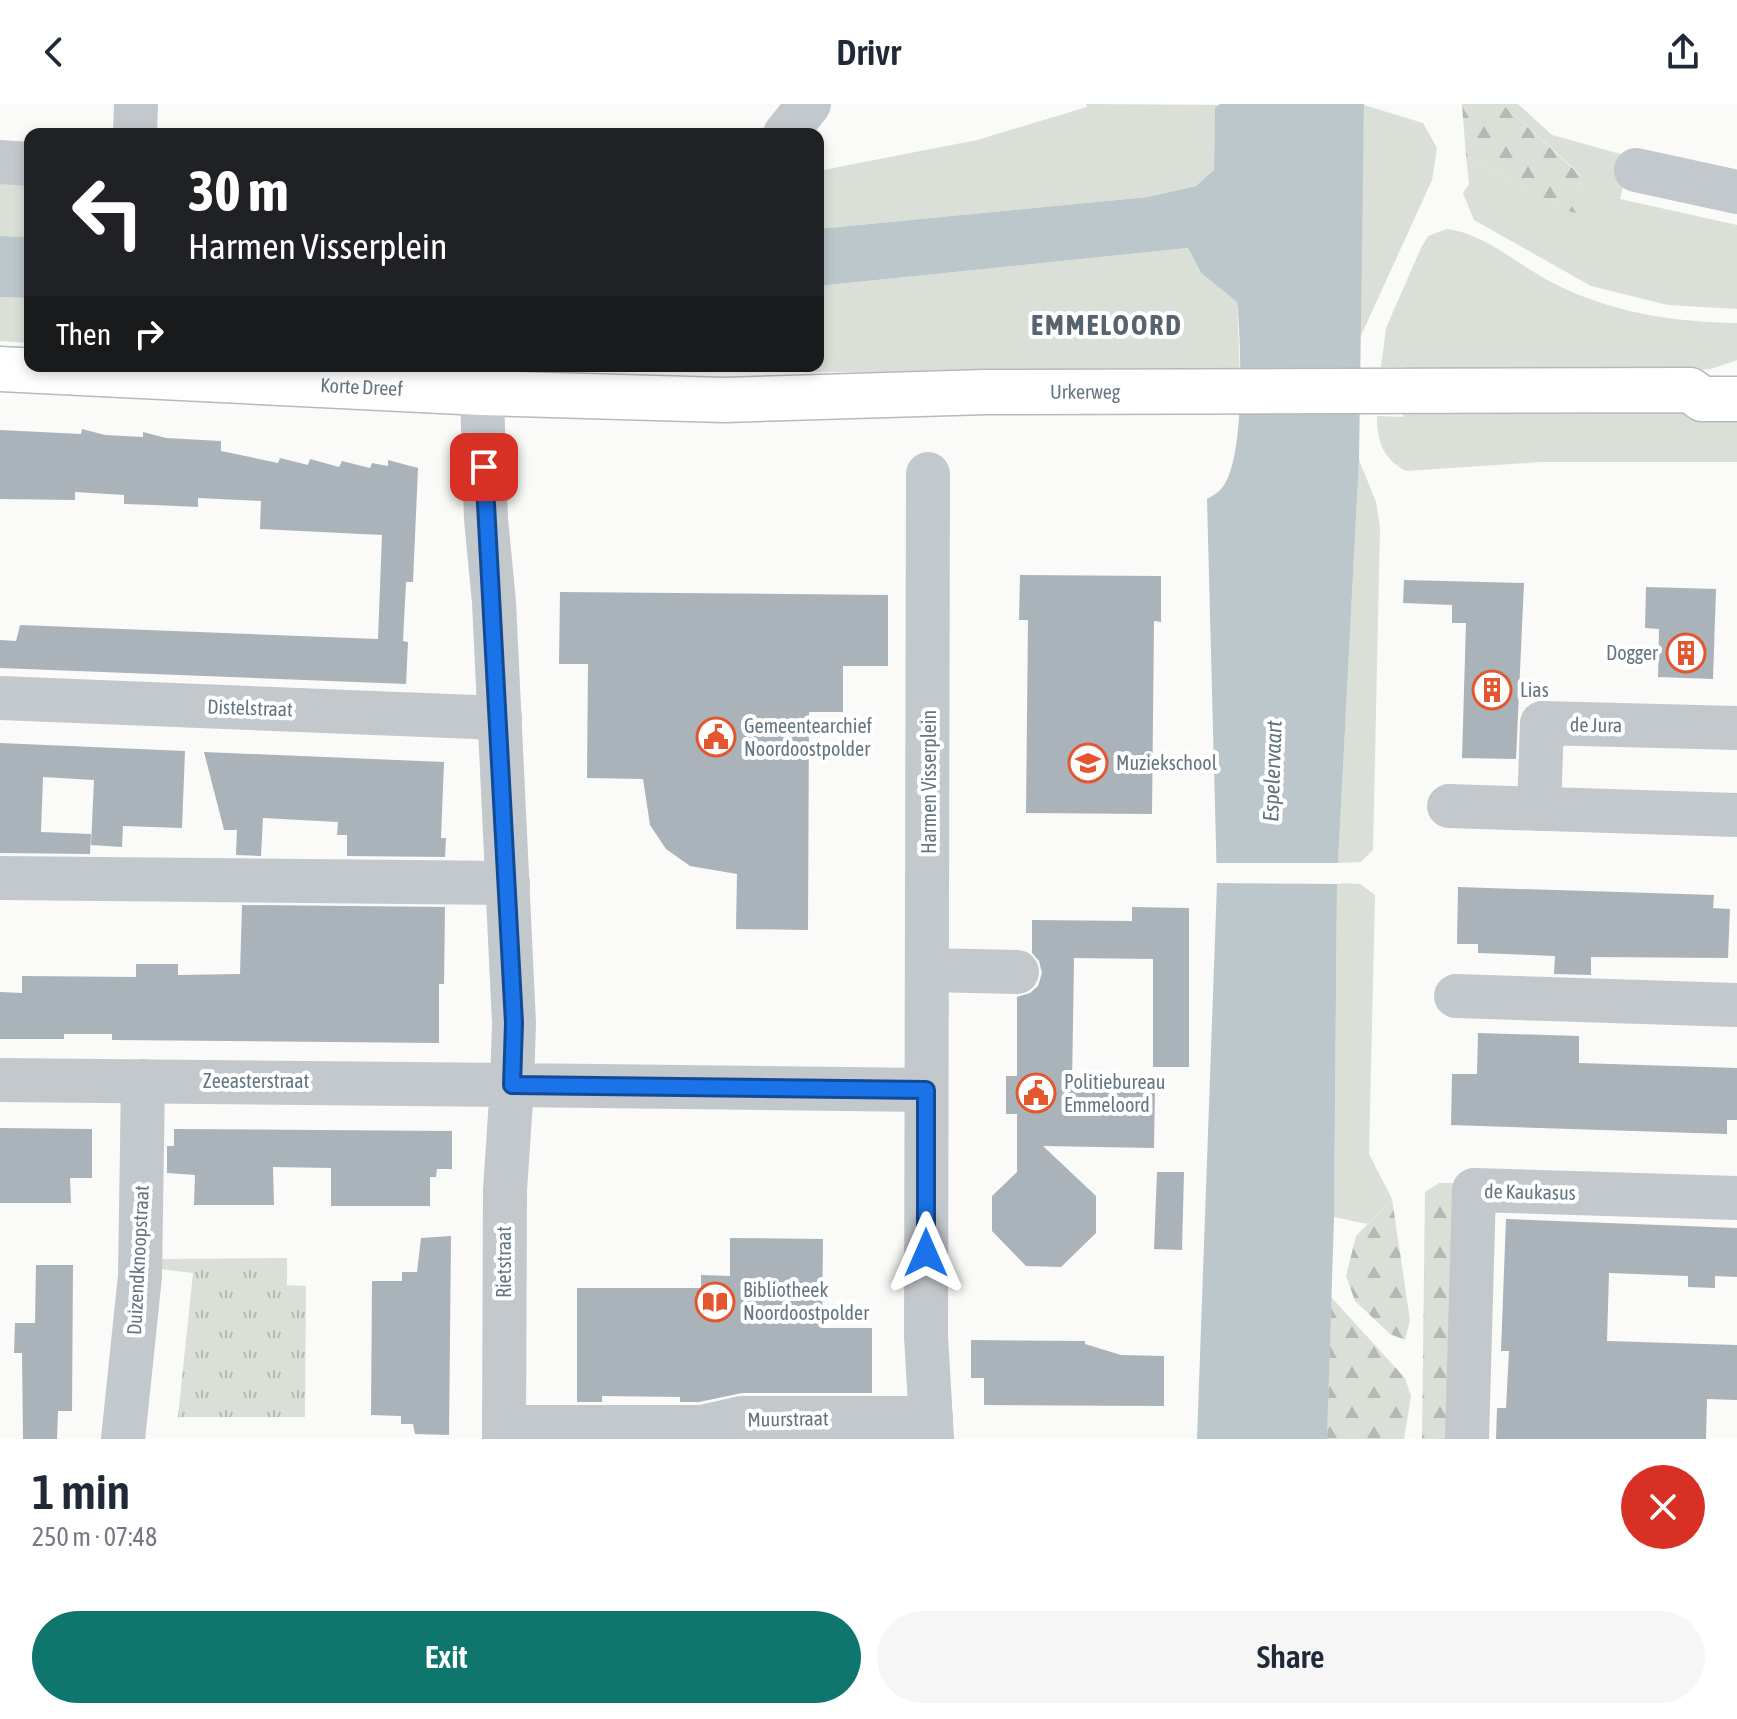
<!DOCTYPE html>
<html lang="en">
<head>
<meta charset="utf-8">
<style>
	body { margin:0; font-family:"Asap Condensed",sans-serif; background:#f6f6f7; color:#1f2937; height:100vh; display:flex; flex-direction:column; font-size:30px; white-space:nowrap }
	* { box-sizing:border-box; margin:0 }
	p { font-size:26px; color:#747a83 }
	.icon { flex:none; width:44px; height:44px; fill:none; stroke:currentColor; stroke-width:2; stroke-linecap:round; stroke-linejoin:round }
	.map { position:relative; height:1335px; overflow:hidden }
	.drawer { display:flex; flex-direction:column; background:#fff; flex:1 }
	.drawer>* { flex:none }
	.top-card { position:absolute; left:24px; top:24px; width:800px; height:244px; border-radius:16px; box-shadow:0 4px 12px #0003; background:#202124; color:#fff; overflow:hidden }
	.pin { position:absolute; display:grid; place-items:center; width:68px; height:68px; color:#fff; margin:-34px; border-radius:16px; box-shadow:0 4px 12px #0006 }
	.me { position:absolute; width:88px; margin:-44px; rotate:0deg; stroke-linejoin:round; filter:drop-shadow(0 0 6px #0008) }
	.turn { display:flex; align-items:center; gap:28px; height:168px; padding:0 32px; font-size:36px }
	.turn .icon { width:104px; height:104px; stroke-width:2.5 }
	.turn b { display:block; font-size:56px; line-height:68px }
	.then { display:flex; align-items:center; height:76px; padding:0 32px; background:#0003; gap:16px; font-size:30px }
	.round { display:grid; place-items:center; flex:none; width:84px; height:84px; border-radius:42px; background:#f6f6f7 }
	.headline { display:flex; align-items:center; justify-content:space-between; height:136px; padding:0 32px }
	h1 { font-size:48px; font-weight:600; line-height:60px }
	.button { display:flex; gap:16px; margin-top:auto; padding:16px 32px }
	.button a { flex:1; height:92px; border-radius:48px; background:#0f766e; color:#fff; font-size:32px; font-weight:600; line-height:92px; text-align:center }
	.button a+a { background:#f6f6f7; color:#1f2937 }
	header { display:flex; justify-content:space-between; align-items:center; height:104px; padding:0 32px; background:#fff; font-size:36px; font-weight:600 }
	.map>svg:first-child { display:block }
</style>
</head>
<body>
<header><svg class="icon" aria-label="back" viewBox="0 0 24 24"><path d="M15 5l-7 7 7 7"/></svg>Drivr<svg class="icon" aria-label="share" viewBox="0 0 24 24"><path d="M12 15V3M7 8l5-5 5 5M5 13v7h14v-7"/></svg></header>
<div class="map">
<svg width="1737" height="1335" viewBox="0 0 1737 1335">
	<defs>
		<pattern id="forest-firs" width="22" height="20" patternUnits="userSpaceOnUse" patternTransform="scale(2)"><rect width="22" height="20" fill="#dadfd7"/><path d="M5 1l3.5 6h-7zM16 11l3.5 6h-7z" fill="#b4b9b4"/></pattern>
		<pattern id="park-tufts" width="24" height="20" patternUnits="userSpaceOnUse" patternTransform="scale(2)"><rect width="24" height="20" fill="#dadfd7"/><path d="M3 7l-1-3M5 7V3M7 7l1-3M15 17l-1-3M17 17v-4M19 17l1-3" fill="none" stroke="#b4b9b4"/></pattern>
	</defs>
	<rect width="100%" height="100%" fill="#fafaf8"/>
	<g fill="#dadfd7">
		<path d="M1086,0L1220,1L1215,4L1214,66L1196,82L1148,93L818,125V67L977,36L1087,3Z"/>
		<path d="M1502,0H1518L1552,31L1631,53L1620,95L1737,121V205L1668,201L1591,182L1474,116L1463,89L1469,80L1466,52L1567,107L1593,103L1577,91L1581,71Z"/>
		<path d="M1364,1L1423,19L1437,44L1432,76L1359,236Z"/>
		<path d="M0,72L30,73V133L0,132Z"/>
		<path d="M1447,125C1487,130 1521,164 1557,181C1613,209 1675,218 1737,219V256L1711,265L1664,270L1403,271V263H1381L1386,224L1421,144L1428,132Z"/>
		<path d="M1188,144L1201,169L1237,198L1240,270L561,267V262H818V182Z"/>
		<path d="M0,193L30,194V239L0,237Z"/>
		<path d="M1404,305L1737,306V358H1541L1406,367C1383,355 1377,337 1377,312L1403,313Z"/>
		<path d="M1359,356L1376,398L1380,423L1373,746L1361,758L1338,759Z"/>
		<path d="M1337,779L1360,780L1375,791L1369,1050L1392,1095L1367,1120L1334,1113Z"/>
	</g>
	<g fill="url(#forest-firs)">
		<path d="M1462,0H1502L1581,72L1577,90L1593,103L1594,113L1567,107L1466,52Z"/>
		<path d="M1439,1079H1469L1458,1335H1422L1425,1088Z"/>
		<path d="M1392,1095L1410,1216L1405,1236L1390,1230L1355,1197L1346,1172L1356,1132Z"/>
		<path d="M1331,1193L1405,1274L1411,1292L1404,1335H1327Z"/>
	</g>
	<path fill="url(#park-tufts)" d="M287,1154V1181L306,1182L305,1313H178L193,1169L160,1165V1155Z"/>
	<g fill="#bbc7cb">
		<path d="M1220,0H1364L1359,356L1337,779L1334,1113L1327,1335H1197L1217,779L1207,395C1212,392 1218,389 1222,384C1246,354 1241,237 1237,198L1201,169L1188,144L818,182V125L1148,93L1196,82L1214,66L1215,4Z"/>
		<path d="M0,132L30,133V194L0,193Z"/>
	</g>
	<path fill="#fafaf8" d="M1213,759H1342L1341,780L1213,779Z"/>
	<g fill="#aab3b9">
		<path d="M82,325L105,331L143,333V328L166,334L221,337V347L278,359L280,354L308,361L310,355L339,363L342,357L370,364L372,359L388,362V356L418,364L413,478H406L403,537L408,538L406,580L0,564V536L16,537L20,521L378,535L382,431L260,425L261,397L198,394V403L155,401L124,400V391L75,388V396L0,395V326L81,330Z"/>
		<path d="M1020,471L1161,472V518L1154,517L1152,710L1026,709L1028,516H1019Z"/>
		<path d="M1404,476L1524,479L1516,655L1462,654L1466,519H1452V501L1403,499Z"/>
		<path d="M1646,483L1716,485L1713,575L1658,573L1659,525L1645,524Z"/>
		<path d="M560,488L888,491V562H843V608H809L808,826L736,825L737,770L690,762L666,745L650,721L643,675L587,674L588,560H559Z"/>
		<path d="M0,639L185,647L182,724L123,722L122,743L91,741L94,676L43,673L41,728L91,730L90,750L0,749Z"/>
		<path d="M204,648L444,658L441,734H446L445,753L347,752V731H337L338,718L263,714L261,752L236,751L237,726H224Z"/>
		<path d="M1458,783L1714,791L1713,804L1730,805L1728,854L1591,853V871L1554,870L1555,852L1478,849V840H1457Z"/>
		<path d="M242,801L445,803L444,880H439V939L112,936V930H64V935H0V888L22,889V872L136,873V860H178V871L240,870Z"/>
		<path d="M1132,803L1189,804V963H1153V855L1074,854L1072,983L1155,984L1154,1044L1043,1042L1096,1092V1129L1061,1163L1026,1162L992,1127V1092L1017,1068V1010H1006V972H1017V893L1030,889L1038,882L1042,869L1039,857L1032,849V816L1132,817Z"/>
		<path d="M1478,929L1579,932V959L1737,964V1016H1727V1030L1451,1021L1452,970H1477Z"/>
		<path d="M0,1024L92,1025V1074H70L71,1099H0Z"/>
		<path d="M174,1025L452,1027V1065H437L436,1073H430V1102H331V1064L273,1063L274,1101H194L195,1071L167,1069V1042H174Z"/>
		<path d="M1157,1068H1184L1182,1146L1154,1145Z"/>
		<path d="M1506,1115L1737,1124V1173L1715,1172V1184L1688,1183V1172L1609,1169L1607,1237L1737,1241V1296L1707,1295L1706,1335H1496L1497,1304H1506L1509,1247H1501Z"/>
		<path d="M451,1132L449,1331L415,1330L413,1320H401V1312L371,1311L372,1177H402V1168H417L421,1134Z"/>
		<path d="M730,1134L823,1135L822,1224H872V1289H742L699,1298H680V1293L602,1292V1298H577V1184H701V1171L730,1172Z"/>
		<path d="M36,1161H73L72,1307H58L57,1335H23L22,1249H14L15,1219H35Z"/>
		<path d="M971,1236L1085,1237V1240L1121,1251L1164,1252V1302L984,1301V1274H971Z"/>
	</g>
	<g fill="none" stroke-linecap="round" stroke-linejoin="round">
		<g stroke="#b5babe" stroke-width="47">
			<g id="major">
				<path id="s1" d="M0,265L482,289L724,296L986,288L1690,286L1702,295H1737"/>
			</g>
		</g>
		<g stroke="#c3c8cc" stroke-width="44">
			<path d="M135,30L136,0"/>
			<path d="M785,30L809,0"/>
			<path d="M0,58L30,60"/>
			<path d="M1636,66L1737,88"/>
			<path d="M481,262L486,415L494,498L514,919L512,981L926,986"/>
			<path d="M928,370L926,1232L932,1335"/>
			<path d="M0,594L500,614"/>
			<path d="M1449,702L1737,711"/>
			<path d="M1539,705L1542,619L1737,624"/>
			<path d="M0,774L508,779"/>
			<path d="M927,866L1017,868"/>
			<path d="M1456,892L1737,901"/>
			<path d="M0,976L512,981L505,1086L504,1335"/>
			<path d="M504,1323H702L742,1314H931"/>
			<path d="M123,1335L140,1172L143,977"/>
			<path d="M1467,1335L1474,1086L1737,1094"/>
		</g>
		<use href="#major" stroke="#fff" stroke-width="44"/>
	</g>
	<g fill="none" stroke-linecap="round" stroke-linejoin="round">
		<g stroke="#114b97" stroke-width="20">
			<path id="route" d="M484,363L514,919L512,981L926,986V1149"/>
		</g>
		<use href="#route" stroke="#1a73e8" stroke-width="14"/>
	</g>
	<defs>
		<g id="building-ring" transform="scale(2)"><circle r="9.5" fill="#fff" stroke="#e4572e" stroke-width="1.5"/><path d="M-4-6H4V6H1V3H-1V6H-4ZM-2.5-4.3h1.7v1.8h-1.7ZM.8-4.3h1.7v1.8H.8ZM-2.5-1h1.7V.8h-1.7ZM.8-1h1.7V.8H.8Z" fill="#e4572e"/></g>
		<g id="civic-ring" transform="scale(2)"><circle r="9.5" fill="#fff" stroke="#e4572e" stroke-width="1.5"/><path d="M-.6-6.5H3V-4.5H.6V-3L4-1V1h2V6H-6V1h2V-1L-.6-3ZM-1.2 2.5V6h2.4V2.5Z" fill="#e4572e"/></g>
		<g id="school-ring" transform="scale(2)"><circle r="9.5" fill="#fff" stroke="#e4572e" stroke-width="1.5"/><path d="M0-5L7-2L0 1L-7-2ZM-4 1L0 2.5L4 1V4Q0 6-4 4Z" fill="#e4572e"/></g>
		<g id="library-ring" transform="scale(2)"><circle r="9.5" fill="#fff" stroke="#e4572e" stroke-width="1.5"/><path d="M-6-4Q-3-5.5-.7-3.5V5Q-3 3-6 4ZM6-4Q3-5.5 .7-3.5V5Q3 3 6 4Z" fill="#e4572e"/></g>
	</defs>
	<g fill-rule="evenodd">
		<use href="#building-ring" x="1686" y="549"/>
		<use href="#building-ring" x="1492" y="586"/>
		<use href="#civic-ring" x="716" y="633"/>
		<use href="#school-ring" x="1088" y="659"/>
		<use href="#civic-ring" x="1036" y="989"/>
		<use href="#library-ring" x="715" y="1198"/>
	</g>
	<g text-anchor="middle" stroke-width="8" stroke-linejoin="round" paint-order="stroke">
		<g font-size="20" fill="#657683" stroke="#fff">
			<text dy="7" stroke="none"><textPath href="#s1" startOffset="362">Korte Dreef</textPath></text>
			<text dy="7" stroke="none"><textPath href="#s1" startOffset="1086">Urkerweg</textPath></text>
			<text transform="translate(250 604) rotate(2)" y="7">Distelstraat</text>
			<text transform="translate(1596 621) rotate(1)" y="7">de Jura</text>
			<text transform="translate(929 678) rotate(-90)" y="7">Harmen Visserplein</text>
			<text x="256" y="984">Zeeasterstraat</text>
			<text transform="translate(1530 1088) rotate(1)" y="7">de Kaukasus</text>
			<text transform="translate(138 1156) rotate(-87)" y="7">Duizendknoopstraat</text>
			<text transform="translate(504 1158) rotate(-90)" y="7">Rietstraat</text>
			<text transform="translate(788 1315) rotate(-1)" y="7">Muurstraat</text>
		</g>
		<g font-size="20" fill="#657683" stroke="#fff" text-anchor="start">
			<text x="1658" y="556" text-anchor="end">Dogger</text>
			<text x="1520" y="593">Lias</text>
			<text x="744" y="629">Gemeentearchief<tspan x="744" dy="23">Noordoostpolder</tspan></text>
			<text x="1116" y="666">Muziekschool</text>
			<text x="1064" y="985">Politiebureau<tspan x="1064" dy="23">Emmeloord</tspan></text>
			<text x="743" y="1193">Bibliotheek<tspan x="743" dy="23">Noordoostpolder</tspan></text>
		</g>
		<g font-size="22" font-style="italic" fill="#60757c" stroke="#fff">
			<text transform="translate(1272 667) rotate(-88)" y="8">Espelervaart</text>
		</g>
		<g font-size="28" font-weight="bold" letter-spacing="2" fill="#57646e" stroke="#fff">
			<text x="1107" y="231">EMMELOORD</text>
		</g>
	</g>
</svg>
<div class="pin" style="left:484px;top:363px;background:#d93025"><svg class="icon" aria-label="arrive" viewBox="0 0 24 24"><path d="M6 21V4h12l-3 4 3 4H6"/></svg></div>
<svg class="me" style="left:926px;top:1149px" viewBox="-20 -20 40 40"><path d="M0-17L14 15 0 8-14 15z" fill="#1a73e8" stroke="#fff" stroke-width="4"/></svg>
<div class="top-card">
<div class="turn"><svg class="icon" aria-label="left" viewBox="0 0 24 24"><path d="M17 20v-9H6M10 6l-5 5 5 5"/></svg><div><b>30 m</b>Harmen Visserplein</div></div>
<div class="then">Then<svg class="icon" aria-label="right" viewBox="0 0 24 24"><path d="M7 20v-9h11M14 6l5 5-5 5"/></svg></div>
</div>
</div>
<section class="drawer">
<div class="headline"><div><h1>1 min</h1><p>250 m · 07:48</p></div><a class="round" style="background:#d93025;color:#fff"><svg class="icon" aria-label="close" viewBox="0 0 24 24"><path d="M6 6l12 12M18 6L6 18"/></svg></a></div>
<div class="button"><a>Exit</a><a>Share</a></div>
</section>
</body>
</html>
